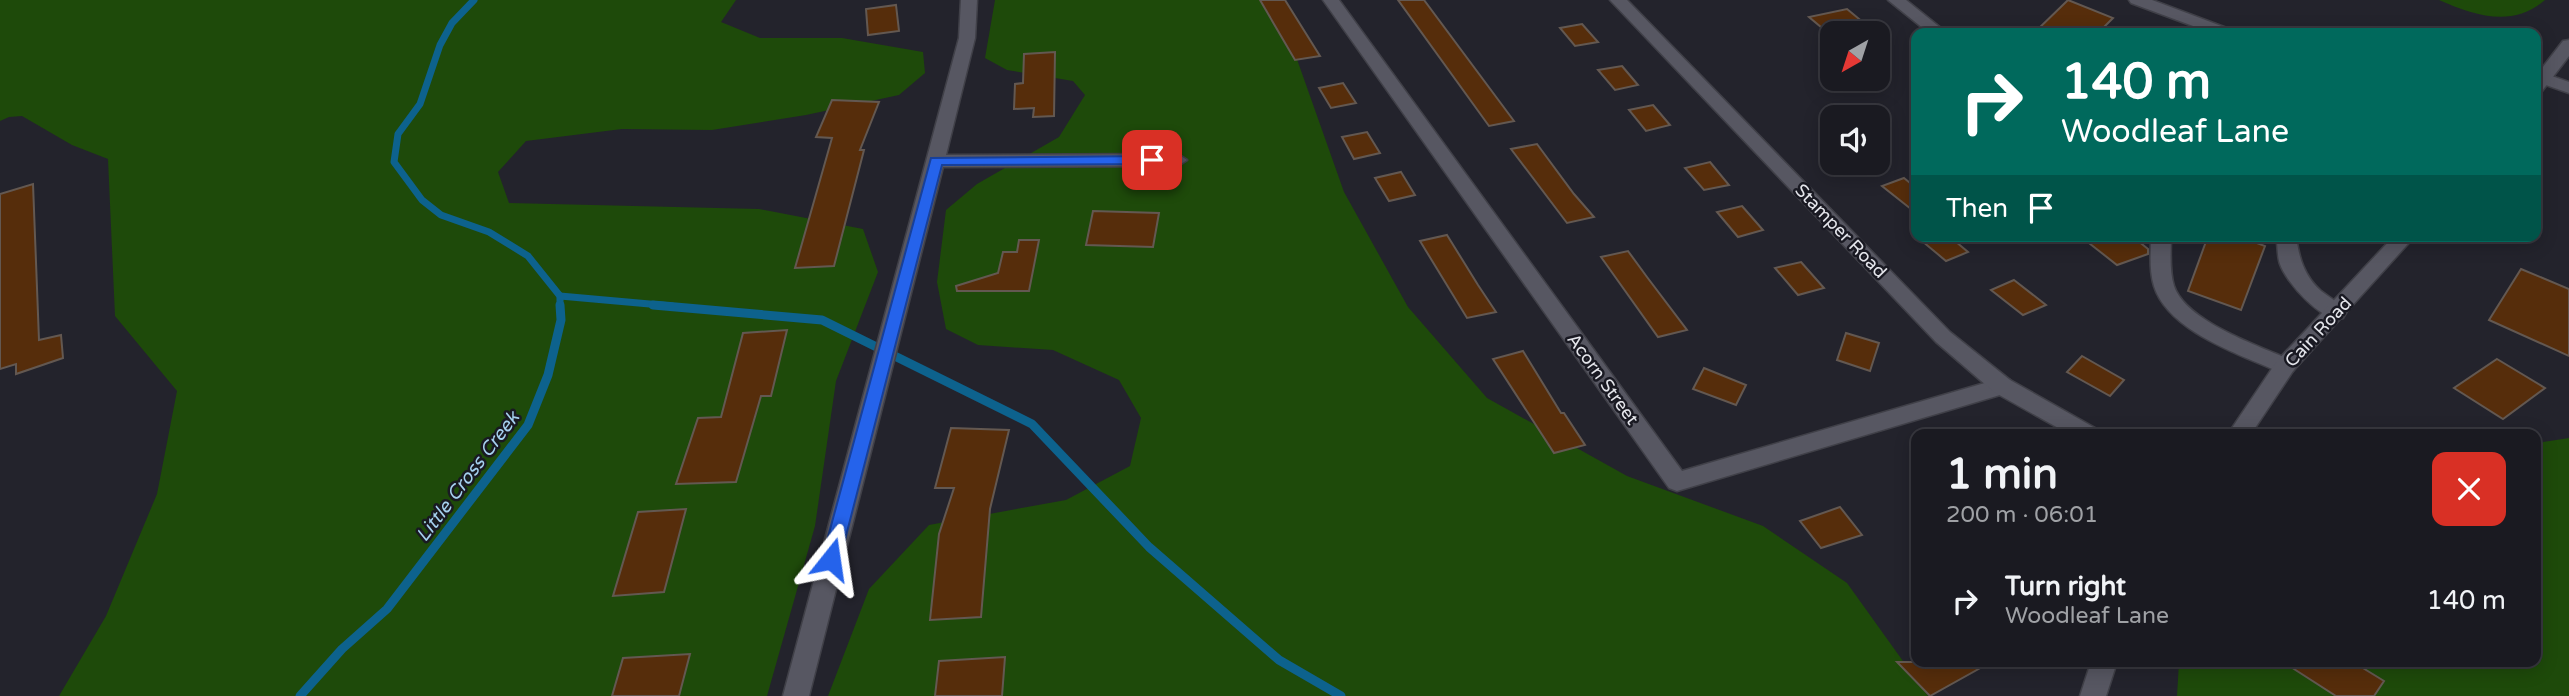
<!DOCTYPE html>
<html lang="en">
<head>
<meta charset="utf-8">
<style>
	body { margin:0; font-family:"Varela Round",sans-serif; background:#27272e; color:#f1f3f6; height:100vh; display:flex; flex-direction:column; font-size:26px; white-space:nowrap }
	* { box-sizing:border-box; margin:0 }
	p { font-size:23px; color:#9fa1a5 }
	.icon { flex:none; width:38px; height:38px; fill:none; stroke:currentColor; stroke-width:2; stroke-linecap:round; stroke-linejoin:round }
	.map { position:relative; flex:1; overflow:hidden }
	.drawer { position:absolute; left:1911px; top:429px; width:630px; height:238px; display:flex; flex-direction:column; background:#1a1a21; border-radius:14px; box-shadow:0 4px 18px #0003,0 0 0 2px #38383f }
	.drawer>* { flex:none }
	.top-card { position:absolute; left:1911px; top:28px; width:630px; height:214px; border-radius:14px; box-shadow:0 4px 18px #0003,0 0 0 2px #38383f; background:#00695c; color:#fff; overflow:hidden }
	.needle { width:46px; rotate:219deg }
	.tools { position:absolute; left:1820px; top:21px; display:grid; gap:14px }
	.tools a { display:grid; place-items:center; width:70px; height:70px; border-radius:14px; background:#1a1a21; box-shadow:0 4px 18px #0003,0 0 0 2px #38383f; font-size:35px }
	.pin { position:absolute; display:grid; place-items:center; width:60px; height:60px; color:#fff; margin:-30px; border-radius:14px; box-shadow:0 4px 10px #0006 }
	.me { position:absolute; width:77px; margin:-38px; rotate:15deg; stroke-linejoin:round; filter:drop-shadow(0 0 5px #0008) }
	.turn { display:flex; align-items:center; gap:24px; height:147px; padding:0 35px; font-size:32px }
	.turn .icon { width:91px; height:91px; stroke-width:2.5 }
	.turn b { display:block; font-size:49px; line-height:60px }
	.then { display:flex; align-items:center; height:66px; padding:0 35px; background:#0003; gap:14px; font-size:26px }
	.round { display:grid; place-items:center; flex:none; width:74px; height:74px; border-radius:14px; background:#27272e }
	.head { display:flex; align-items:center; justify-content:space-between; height:119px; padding:0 35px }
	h1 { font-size:42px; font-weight:700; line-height:52px }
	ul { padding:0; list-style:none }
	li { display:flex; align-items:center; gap:21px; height:105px; padding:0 35px }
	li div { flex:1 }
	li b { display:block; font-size:26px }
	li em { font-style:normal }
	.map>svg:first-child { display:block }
</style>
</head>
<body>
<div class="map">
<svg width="2569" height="696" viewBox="0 0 2569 696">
	<rect width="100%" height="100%" fill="#23232c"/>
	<g fill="#1e4a0a">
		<path d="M0,0H736L721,22L760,38H842L923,52L925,73L899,95L806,115L712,130L622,129L526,141L498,172L509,203L759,209L863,229L878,272L836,381L815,526L767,696H59L106,616L157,494L177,391L115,316L108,159L72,145L22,116L9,117L0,121Z"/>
		<path d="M995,0H1276L1344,192L1408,307L1487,398L1627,476L1763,526L1847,583L1928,696H828L869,589L929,525L1066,500L1130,466L1141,418L1119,380L1053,350L978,345L946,329L937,282L946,210L977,184L1059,137L1085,95L1073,81L1007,70L985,58Z"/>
		<path d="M2439,0H2545C2513,28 2475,16 2439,0Z"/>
		<path d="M2569,438V696H2177L2179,662H2536V443Z"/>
	</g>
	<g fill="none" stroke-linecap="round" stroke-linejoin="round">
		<g stroke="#0d628d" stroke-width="7">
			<path d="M474,0L452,23L440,45L420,104L398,134L394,162L422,200L441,215L489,232L528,256L560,296V306"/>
			<path d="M560,296L672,306"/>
		</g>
		<g stroke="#0d628d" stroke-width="9">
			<path d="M653,305L822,320L1032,424L1149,547L1279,660L1341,696"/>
			<path d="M300,696L342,649L387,609L528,425L548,375L561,320L560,305"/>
		</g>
	</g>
	<g fill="#562d0b" stroke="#635851" stroke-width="2">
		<path d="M1260,0H1285L1320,56L1295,60Z"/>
		<path d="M1398,0H1424L1514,121L1489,126Z"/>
		<path d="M2068,0L2113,18L2098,33H2034Z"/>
		<path d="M896,5L899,31L868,35L866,9Z"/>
		<path d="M1847,9L1876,33H1828L1809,17Z"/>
		<path d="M1582,24L1598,42L1575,46L1560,28Z"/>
		<path d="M1055,52L1054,116L1033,117L1034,108L1014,109L1015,84L1023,83L1024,54Z"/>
		<path d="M1622,66L1638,85L1615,90L1598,70Z"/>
		<path d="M1343,83L1356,103L1331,108L1319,88Z"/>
		<path d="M832,100L879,102L860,150H864L834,266L795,268L832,138L816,137Z"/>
		<path d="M1653,105L1670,125L1646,131L1629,110Z"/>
		<path d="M1367,132L1380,153L1354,159L1342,137Z"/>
		<path d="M1537,144L1574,194L1594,217L1567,223L1511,149Z"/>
		<path d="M1710,162L1729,185L1704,190L1685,168Z"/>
		<path d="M1401,172L1415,195L1389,201L1375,178Z"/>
		<path d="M1904,178L1916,188V213L1882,186Z"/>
		<path d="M33,184L39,340L61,335L63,358L16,374V364L0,369V194Z"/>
		<path d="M1742,206L1763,230L1738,237L1717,212Z"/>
		<path d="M1093,211L1159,213L1153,247L1086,245Z"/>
		<path d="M1447,235L1478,285L1496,312L1467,318L1420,241Z"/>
		<path d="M1916,236H1949L1968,252L1946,261Z"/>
		<path d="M2080,236H2132L2148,249V254L2117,265Z"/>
		<path d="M2208,236H2238L2265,246L2241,310L2188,291Z"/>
		<path d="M1019,240H1039L1029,291H957L956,286L998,273L1003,252H1017Z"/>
		<path d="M1628,251L1647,277L1687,330L1658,337L1601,257Z"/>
		<path d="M1801,262L1824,288L1798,295L1775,268Z"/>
		<path d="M2521,269L2569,289V356L2489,320Z"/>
		<path d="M2014,280L2046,305L2023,315L1991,290Z"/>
		<path d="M787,330L771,396H761L736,482L676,484L698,418L721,417L743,333Z"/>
		<path d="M1846,333L1879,343L1870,371L1837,360Z"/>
		<path d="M1523,351L1561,413H1564L1585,445L1554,453L1493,359Z"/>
		<path d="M2082,356L2124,380L2110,396L2067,372Z"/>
		<path d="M2497,359L2545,388L2503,419L2454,388Z"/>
		<path d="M1704,368L1746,385L1736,405L1693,389Z"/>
		<path d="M951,428L1009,430L990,509L981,617L930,620L939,534L954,488H935Z"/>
		<path d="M1840,507L1862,535L1821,548L1800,521Z"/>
		<path d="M686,509L664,592L613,596L638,512Z"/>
		<path d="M690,654L679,696H612L623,658Z"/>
		<path d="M1005,657L1002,696H935L939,661Z"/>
		<path d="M1897,662H1991L1930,696Z"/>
		<path d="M2283,662H2353L2384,681L2374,696H2336Z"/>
	</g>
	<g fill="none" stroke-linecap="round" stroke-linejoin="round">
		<g stroke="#404048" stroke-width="3">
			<g id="minor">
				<path d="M961,0H977L975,38L946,155L1178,154L1187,160L1178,166L943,167L809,696H783L959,38Z"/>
				<path d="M1323,0H1339L1682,471L2002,378L2010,380L2013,386L2010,392L1677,491L1669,488Z"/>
				<path d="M1888,0H1906L1947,33H1929Z"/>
				<path d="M2129,0H2152L2232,30L2234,33H2212L2131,3Z"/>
				<path d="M2543,73L2569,82V93L2537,82L2536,76Z"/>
				<path d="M2151,236H2171C2171,252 2169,270 2174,286C2186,322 2260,346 2293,361L2296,366L2293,371L2285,374L2277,371C2239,354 2168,331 2154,286C2149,270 2151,252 2151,236Z"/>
				<path d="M2276,236H2296C2299,258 2304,276 2321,291C2330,298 2341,303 2346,313L2343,318C2323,324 2286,282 2280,264C2277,256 2278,245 2276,236Z"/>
			</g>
		</g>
		<g stroke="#404048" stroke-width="3">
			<path id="tertiary" d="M1610,0H1627L1950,332L2010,380L2095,428L2098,434H2069L1994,392L1936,342Z"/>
		</g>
		<g stroke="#404048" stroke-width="3">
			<g id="secondary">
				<path d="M2569,40V56L2542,91L2536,92V76L2563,41Z"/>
				<path d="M2394,236H2415L2293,371L2251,434H2228L2277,361Z"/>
				<path d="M2091,662H2117L2106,696H2080Z"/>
			</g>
		</g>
		<use href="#minor" fill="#575762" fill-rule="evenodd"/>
		<use href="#tertiary" fill="#575762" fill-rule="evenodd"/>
		<use href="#secondary" fill="#575762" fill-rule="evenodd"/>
	</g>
	<path fill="#2563eb" stroke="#184099" stroke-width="2" d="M1152,156L1156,157V164L942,165L840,559L837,564L831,566L824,564L822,559L931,158Z"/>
	<g text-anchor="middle" stroke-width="5" stroke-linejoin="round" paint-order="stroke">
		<g font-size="18" fill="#e4e5eb" stroke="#191922">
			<text transform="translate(1841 231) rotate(46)" y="6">Stamper Road</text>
			<text transform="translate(2318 332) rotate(-47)" y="6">Cain Road</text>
			<text transform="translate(1603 379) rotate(54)" y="6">Acorn Street</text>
		</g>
		<g font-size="19" font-style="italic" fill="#a5d0ee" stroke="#191922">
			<text transform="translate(467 476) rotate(-53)" y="7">Little Cross Creek</text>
		</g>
	</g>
</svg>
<div class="tools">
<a><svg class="needle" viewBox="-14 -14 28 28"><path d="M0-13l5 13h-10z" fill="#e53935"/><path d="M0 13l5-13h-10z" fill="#9fa1a5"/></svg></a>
<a><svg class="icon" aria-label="sound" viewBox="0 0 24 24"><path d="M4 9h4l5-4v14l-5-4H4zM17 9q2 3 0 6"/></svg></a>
</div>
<div class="pin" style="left:1152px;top:160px;background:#d93025"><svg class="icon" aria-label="arrive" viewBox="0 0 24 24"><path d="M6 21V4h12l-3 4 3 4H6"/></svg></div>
<svg class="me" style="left:831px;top:559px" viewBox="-20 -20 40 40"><path d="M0-17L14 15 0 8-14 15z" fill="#2563eb" stroke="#fff" stroke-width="4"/></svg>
<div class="top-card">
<div class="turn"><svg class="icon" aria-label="right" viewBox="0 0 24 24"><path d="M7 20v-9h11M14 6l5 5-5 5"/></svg><div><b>140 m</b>Woodleaf Lane</div></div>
<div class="then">Then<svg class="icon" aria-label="arrive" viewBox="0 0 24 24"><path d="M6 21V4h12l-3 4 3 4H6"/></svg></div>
</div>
<section class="drawer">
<div class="head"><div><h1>1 min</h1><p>200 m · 06:01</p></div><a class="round" style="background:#d93025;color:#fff"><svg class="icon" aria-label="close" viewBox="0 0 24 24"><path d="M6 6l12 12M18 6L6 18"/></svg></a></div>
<ul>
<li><svg class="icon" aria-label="right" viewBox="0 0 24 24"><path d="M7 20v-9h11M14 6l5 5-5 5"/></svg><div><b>Turn right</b><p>Woodleaf Lane</p></div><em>140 m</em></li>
</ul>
</section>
</div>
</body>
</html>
